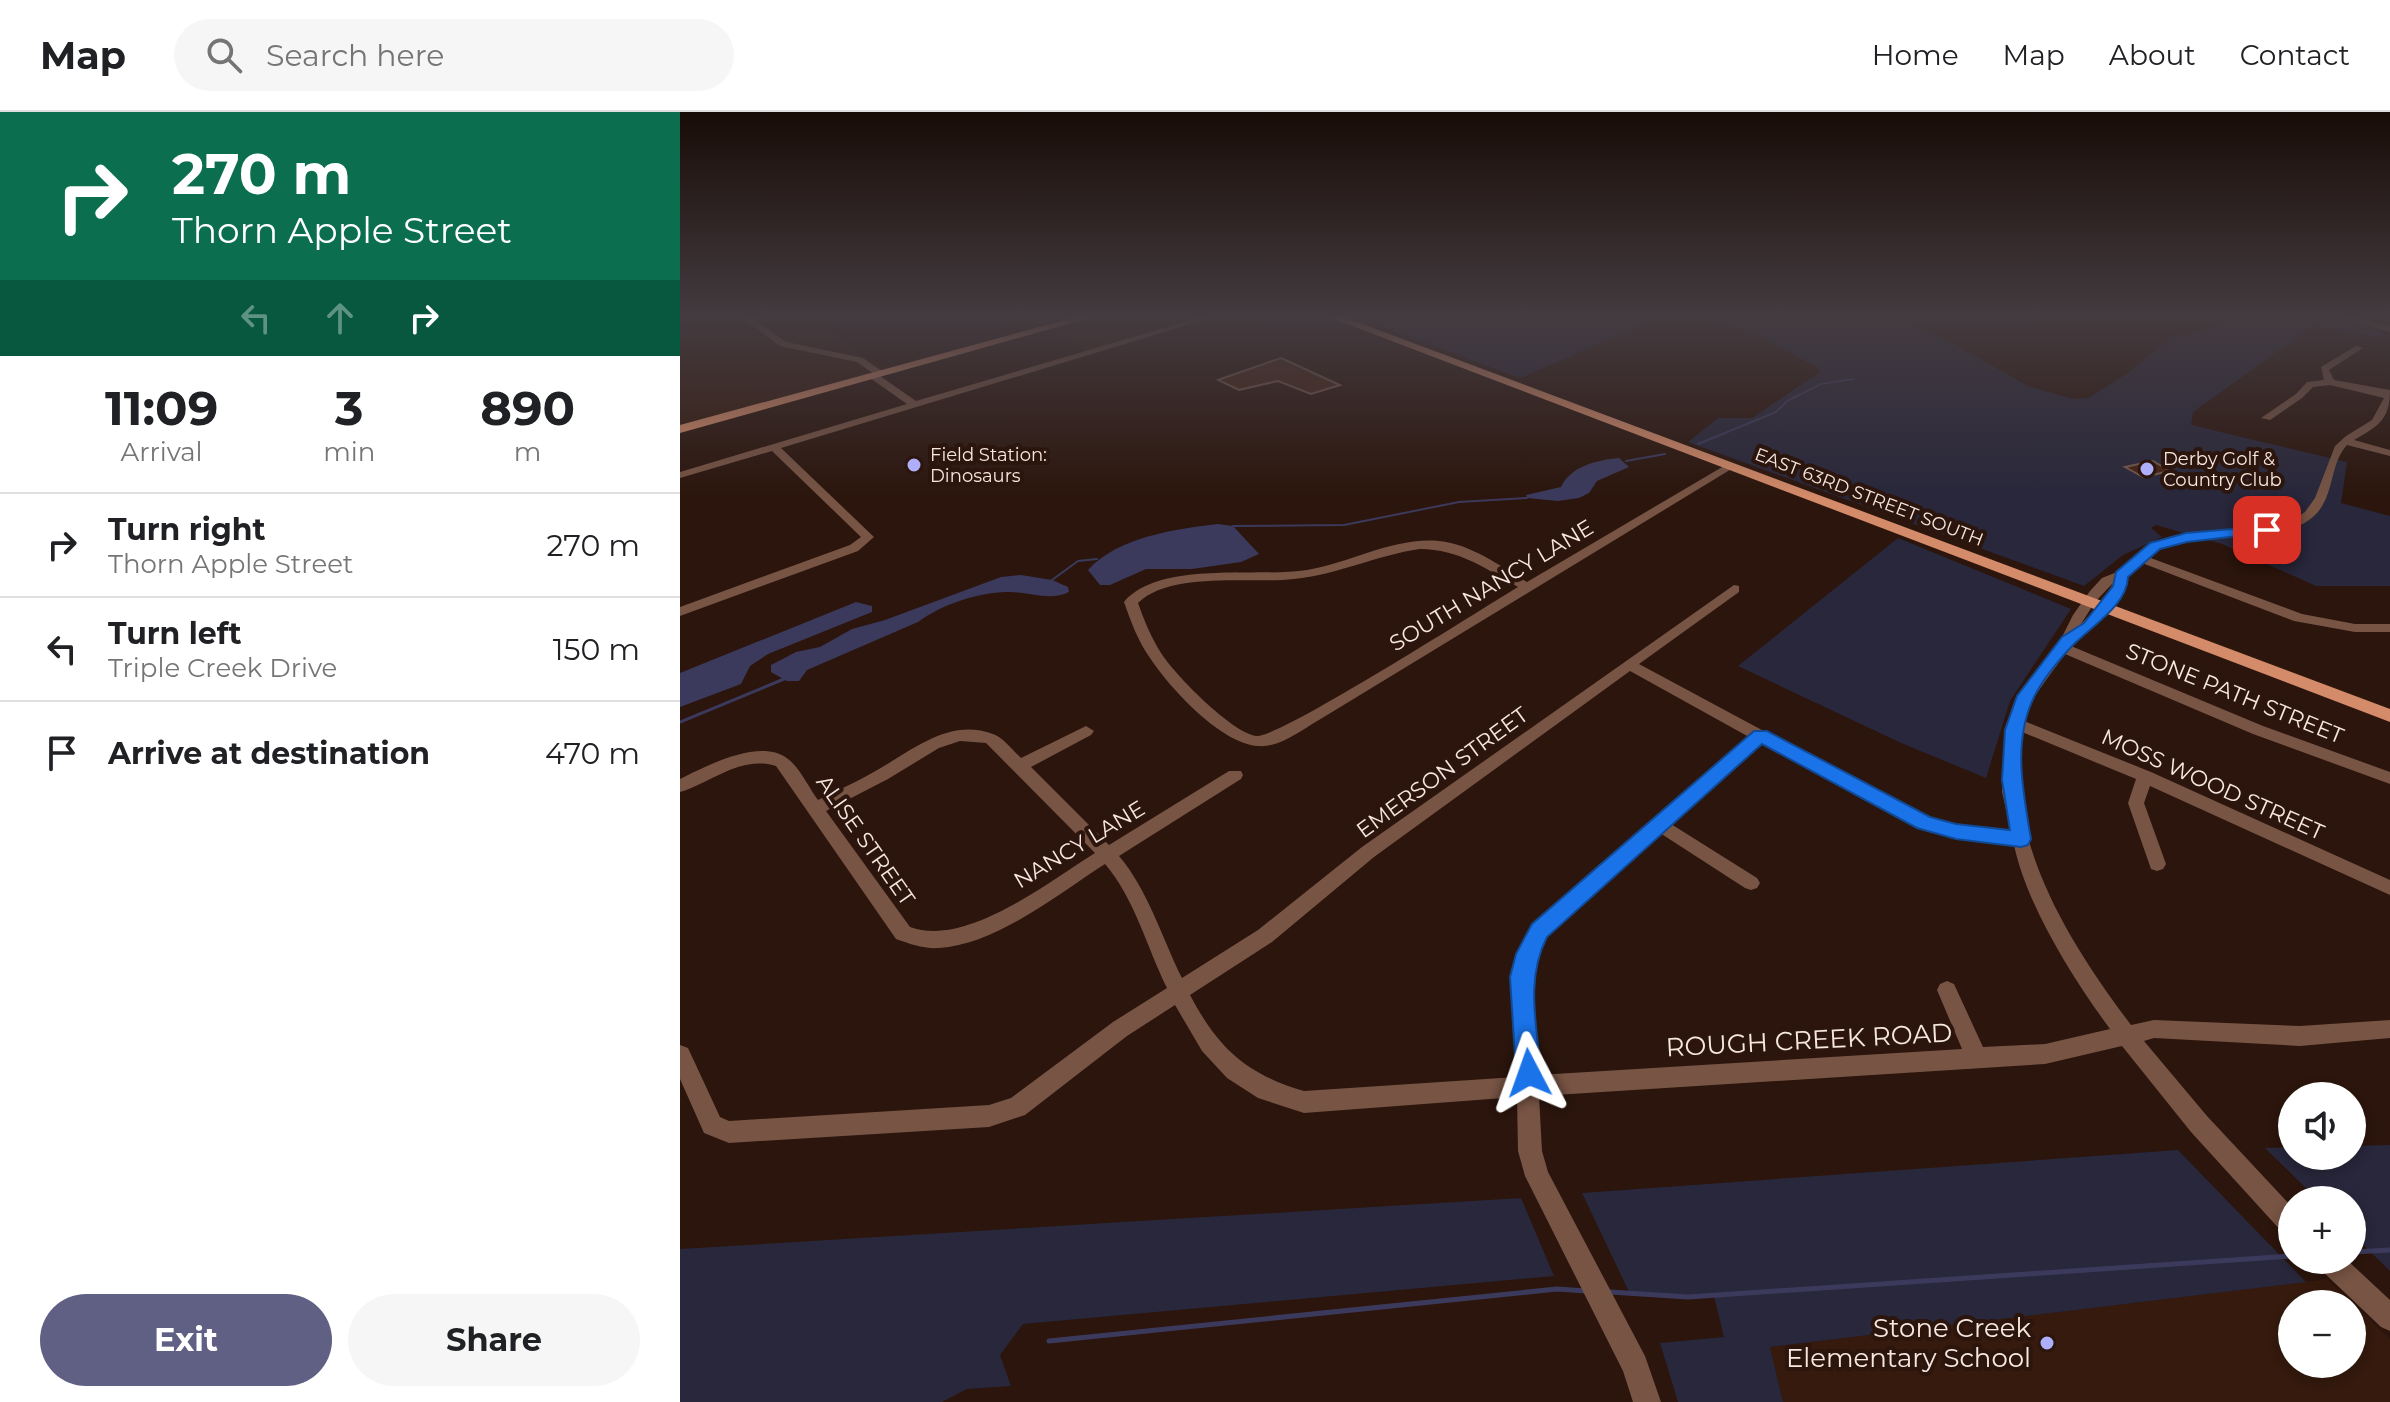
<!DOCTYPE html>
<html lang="en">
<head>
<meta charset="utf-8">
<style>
	body { margin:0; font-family:Montserrat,sans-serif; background:#f6f6f6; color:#202124; height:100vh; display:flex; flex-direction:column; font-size:30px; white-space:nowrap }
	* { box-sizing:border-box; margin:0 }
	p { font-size:26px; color:#757577 }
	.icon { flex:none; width:44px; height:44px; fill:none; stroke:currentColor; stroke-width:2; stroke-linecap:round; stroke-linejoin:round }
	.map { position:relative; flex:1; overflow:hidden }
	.panel { display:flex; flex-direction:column; background:#fff; width:680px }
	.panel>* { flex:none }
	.hud { background:#0b6e4f; color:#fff; overflow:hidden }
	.buttons { position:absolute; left:1598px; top:970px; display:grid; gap:16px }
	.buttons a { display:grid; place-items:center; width:88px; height:88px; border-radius:50%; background:#fff; box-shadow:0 4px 12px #0003; font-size:40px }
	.pin { position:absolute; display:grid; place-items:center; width:68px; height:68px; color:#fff; margin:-34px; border-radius:16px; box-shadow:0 4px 12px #0006 }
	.me { position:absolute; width:88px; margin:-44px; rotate:356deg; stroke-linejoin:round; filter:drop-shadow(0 0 6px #0008) }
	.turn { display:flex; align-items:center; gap:28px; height:168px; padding:0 40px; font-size:36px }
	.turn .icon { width:104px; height:104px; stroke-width:2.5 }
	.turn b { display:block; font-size:56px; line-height:68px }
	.lanes { display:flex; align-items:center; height:76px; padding:0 40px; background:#0003; justify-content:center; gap:40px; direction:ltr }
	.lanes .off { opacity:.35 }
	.eta { display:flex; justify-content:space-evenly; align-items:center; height:136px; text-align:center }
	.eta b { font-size:48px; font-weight:700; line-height:56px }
	.primary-button { display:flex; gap:16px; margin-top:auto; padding:16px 40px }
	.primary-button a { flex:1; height:92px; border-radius:48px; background:#606084; color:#fff; font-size:32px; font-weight:700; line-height:92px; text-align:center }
	.primary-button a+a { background:#f6f6f6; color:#202124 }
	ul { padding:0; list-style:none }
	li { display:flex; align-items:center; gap:24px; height:104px; padding:0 40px; border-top:2px solid #e0e0e0 }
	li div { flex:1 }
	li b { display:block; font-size:30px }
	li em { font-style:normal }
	header { display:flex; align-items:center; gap:48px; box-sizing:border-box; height:112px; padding:0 40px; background:#fff; border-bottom:2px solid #e0e0e0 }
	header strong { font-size:38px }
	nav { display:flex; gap:44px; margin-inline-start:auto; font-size:28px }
	.search { width:560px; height:72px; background:#f6f6f6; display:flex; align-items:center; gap:20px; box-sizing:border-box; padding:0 28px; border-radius:44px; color:#757577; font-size:30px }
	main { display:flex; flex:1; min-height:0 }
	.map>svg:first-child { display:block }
</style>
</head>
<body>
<header>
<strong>Map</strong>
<div class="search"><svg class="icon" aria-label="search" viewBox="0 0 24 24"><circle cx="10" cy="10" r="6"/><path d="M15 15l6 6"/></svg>Search here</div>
<nav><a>Home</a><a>Map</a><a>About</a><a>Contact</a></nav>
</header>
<main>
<section class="panel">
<div class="hud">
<div class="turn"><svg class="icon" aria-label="right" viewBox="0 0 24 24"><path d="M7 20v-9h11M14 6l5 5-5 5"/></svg><div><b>270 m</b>Thorn Apple Street</div></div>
<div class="lanes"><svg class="icon off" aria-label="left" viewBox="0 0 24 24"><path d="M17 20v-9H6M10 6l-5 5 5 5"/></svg><svg class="icon off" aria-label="ahead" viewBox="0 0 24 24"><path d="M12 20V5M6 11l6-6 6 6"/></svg><svg class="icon" aria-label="right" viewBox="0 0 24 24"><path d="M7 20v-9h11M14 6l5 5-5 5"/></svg></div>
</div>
<div class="eta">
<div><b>11:09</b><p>Arrival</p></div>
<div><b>3</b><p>min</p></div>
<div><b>890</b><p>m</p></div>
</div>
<ul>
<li><svg class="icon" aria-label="right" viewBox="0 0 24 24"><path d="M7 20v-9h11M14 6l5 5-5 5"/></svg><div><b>Turn right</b><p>Thorn Apple Street</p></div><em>270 m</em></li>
<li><svg class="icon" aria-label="left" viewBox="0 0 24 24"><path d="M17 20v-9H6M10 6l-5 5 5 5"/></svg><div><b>Turn left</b><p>Triple Creek Drive</p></div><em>150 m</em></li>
<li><svg class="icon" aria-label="arrive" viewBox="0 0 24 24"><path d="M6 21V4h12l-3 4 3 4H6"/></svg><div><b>Arrive at destination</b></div><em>470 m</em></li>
</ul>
<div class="primary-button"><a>Exit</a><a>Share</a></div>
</section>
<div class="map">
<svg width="1710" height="1290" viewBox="0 0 1710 1290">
	<rect width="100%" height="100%" fill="#2b150c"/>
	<g fill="#351a0d" fill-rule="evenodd">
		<path d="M0,205H128L207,258L0,314Z"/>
		<path d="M431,205H526L407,239L374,221Z"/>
		<path d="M1647,1167L1710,1227V1290H1103L1090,1235ZM1612,1192H1672V1252H1612Z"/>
	</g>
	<g fill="#28273b">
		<path d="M675,205H981L840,266Z"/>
		<path d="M1022,205H1215L1270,230L1348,274L1393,287L1408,286L1448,261L1491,226L1541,214L1550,208L1542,205C1583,205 1682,197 1710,227L1633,214L1513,300L1511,313L1667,350L1661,391L1710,404V474H1636L1542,432L1476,413L1471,416L1482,425L1443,443L1404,474L1008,330L1038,306H1072L1140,260L1138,256L1079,224Z"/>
		<path d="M1218,426L1391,497L1330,589L1306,666L1221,631L1058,554Z"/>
		<path d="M1710,1033V1159L1672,1122V1088H1638L1585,1036L1612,1035V1044H1672V1034Z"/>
		<path d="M1498,1038L1626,1170L1090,1235L1103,1290H998L980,1231L1044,1225L1034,1184L950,1182L902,1081Z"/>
		<path d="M841,1086L874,1164L343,1212L320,1243L331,1274L287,1277L262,1290H0V1137Z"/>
	</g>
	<g fill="#3b3a5d">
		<path d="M939,346L949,355L917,369L909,381L899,386L878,389L847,386L846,383L881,375C891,354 917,348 939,346Z"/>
		<path d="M538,412L553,414L579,442L561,450L512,457H466L430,473H420L408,458C438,425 495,417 538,412Z"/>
		<path d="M341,463L372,468L388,475L389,480C369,490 348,479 327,480C296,481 263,492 238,510L127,558L119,569H107L91,560V553L116,540L140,535L172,517L205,508L321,465Z"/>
		<path d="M176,490L192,494V500L88,542L70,554L61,572L0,595V561Z"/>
	</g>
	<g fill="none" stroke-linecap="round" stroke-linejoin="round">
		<g stroke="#3b3a5d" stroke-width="2">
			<path d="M1018,332L1096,300L1107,289L1141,272L1174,267"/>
			<path d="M946,349L985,342"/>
			<path d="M553,414L664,413L779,390L847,386"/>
			<path d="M372,468L398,449L417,447"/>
		</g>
		<path stroke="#3b3a5d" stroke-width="3" d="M0,610L104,567"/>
		<g stroke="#3b3a5d" stroke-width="5">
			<path d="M1672,1140L1710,1138"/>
			<path d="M930,1180L1008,1185L1612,1144"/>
			<path d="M369,1229L877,1177L906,1179"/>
		</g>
	</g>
	<g fill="#462313" stroke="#745a4e" stroke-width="2">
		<path d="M601,246L660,273L631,282L598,269L559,278L538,268Z"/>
		<path d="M1473,349L1490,359L1463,365L1445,355Z"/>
	</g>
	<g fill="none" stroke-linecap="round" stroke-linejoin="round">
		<g fill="#775444" fill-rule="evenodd">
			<path d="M61,205H70L106,230L183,246L206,262L200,264L236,289L521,205H534L101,336L194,425L178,439L0,504V495L170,433L181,425L92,339L0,366V360L227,292L190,266V262H194L177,250L100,234Z"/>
			<path d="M1659,205H1673L1710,214V220Z"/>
			<path d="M1676,234L1683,236L1649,258L1654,268L1710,278C1710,308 1698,314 1674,328L1710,338V344L1667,333C1649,352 1655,385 1634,404C1594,440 1513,409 1468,445L1622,502L1675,512H1710V520H1675L1614,509L1462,451L1447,464L1442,482L1427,503L1391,534L1583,614L1710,660V672L1573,622L1385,542L1356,582L1344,609L1471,660L1710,768V783L1470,674L1464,691L1486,752L1483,757L1477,759L1471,757L1448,691L1456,667L1342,620C1341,640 1336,662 1339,682C1350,768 1400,845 1451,913L1474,908L1620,914L1710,908V926L1620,934L1474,926L1464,929L1527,1004L1612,1095V1124L1603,1121L1511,1020L1442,934L1365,952L859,984L862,1039L868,1060L965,1244L981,1290H953L943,1259L845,1064L838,1039L837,985L624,1001L578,986L547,966L522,939L495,893L447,924L345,1003L309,1015L49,1031L24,1021L0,967V933L8,936L40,1005L49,1009L309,993L331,986L433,910L487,876C467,836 455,787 425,752C378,782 316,833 259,836C244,837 230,832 216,827L96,654C60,643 33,670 0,680V667C26,654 81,625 108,647C120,656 129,676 138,688C158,678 179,669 199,657C234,637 270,606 313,622C324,626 333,639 341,646L406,614L414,619L411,623L351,655L429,733L549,659H561L563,663L561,667L439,744C468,778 482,826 502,866L578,818L682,735L1054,473L1059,474V480L959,552L1236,701L1276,714L1331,719L1322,680L1326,616L1330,604L1341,582L1379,531L1393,503L1410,479L1422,466L1437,460L1463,437L1484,427L1515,420L1583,414L1616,406L1625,400L1635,386L1655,334L1666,324L1692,308L1704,286L1650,273L1633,275L1622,286L1590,308L1581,306L1616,282L1627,270L1644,268L1641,255ZM1433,471L1424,489L1401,512L1415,490ZM950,559L1069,625L860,805L845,825L833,855L836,965L624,979C566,962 538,936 510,883L592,830L694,745ZM280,629L306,631L415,741C368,770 286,836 230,815L146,699L208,667L259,636ZM1082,631L1224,709L1276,727L1334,733C1347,794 1393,867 1430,917L1365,932L1303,935L1274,872L1267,869L1260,872L1257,878L1282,937L858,963L853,855L860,835L874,817L980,721L1065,776L1071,778L1077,776L1080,771L1077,766L991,712Z"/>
			<path d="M1049,351L1054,354L1053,356L639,608C621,618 600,636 578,634C541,632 489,575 470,546C458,529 451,510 444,490C480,448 577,466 627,458C671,451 713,425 759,429C791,432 820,454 847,470ZM740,437C779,437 806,457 838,475C803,496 601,625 577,624C553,622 494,562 481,541C471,525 464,508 458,491C491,459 571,472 614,467C657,463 697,443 740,437Z"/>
			<path d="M1636,1148H1667L1710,1188V1219L1701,1215L1640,1157Z"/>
		</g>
		<g fill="#d48b69" fill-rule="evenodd">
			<path d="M396,205H413L0,321V313Z"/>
			<path d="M649,205H664L1710,597V610Z"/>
		</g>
	</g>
	<linearGradient id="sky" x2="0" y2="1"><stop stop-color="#180c07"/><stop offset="0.53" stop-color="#443b40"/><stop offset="1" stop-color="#443b40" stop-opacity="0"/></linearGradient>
	<rect width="1710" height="386" fill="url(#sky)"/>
	<path fill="#1a73e8" stroke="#114b97" stroke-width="2" d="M1587,414L1592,415V420L1507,430L1480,437L1448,465C1447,494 1410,515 1392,534C1379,548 1364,566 1355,583C1332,628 1343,680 1351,727L1348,733L1341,735L1276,727L1237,716L1082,632L867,825C845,867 857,915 861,961L857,969L849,972L840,969L836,961L830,865L836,842L852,812L1074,619H1087L1250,705L1276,712L1330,718L1322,668L1325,618L1337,584L1382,525L1404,511L1433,474L1436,460L1470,431L1506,421Z"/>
	<g fill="#afaefa" stroke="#2b150c" stroke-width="3">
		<circle cx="234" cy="353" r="8"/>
		<circle cx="1467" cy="357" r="8"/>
		<circle cx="1367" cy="1231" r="8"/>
	</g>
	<g text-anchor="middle" stroke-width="8" stroke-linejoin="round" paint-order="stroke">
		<g font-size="18" fill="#f6e7e0" stroke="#2b150c" text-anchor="start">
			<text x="250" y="349">Field Station:<tspan x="250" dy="21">Dinosaurs</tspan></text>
			<text x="1483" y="353">Derby Golf &amp;<tspan x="1483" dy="21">Country Club</tspan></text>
		</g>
		<g font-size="18" fill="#f6e7e0" stroke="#2b150c">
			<text transform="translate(1189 385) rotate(21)" y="6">EAST 63RD STREET SOUTH</text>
		</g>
		<g font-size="22" fill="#f6e7e0" stroke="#2b150c">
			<text transform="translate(811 473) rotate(-31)" y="8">SOUTH NANCY LANE</text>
			<text transform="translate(1555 581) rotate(22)" y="8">STONE PATH STREET</text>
			<text transform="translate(762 660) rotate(-36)" y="8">EMERSON STREET</text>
			<text transform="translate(1533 672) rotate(24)" y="8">MOSS WOOD STREET</text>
			<text transform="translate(186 728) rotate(55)" y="8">ALISE STREET</text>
			<text transform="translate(399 732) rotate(-31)" y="8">NANCY LANE</text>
		</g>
		<g font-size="26" fill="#f6e7e0" stroke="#2b150c">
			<text transform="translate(1129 928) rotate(-3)" y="9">ROUGH CREEK ROAD</text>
		</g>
		<g font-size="26" fill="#f6e7e0" stroke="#2b150c" text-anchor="end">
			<text x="1351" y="1225">Stone Creek<tspan x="1351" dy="30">Elementary School</tspan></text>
		</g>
	</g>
</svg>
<div class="buttons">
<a><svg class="icon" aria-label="sound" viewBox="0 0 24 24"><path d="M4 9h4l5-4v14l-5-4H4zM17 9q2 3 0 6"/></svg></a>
<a>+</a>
<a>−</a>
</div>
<div class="pin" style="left:1587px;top:418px;background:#d93025"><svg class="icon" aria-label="arrive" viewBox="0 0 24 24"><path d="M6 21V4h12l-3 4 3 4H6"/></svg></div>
<svg class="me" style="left:849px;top:961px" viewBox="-20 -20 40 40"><path d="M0-17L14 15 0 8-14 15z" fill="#1a73e8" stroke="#fff" stroke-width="4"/></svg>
</div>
</main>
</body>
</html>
